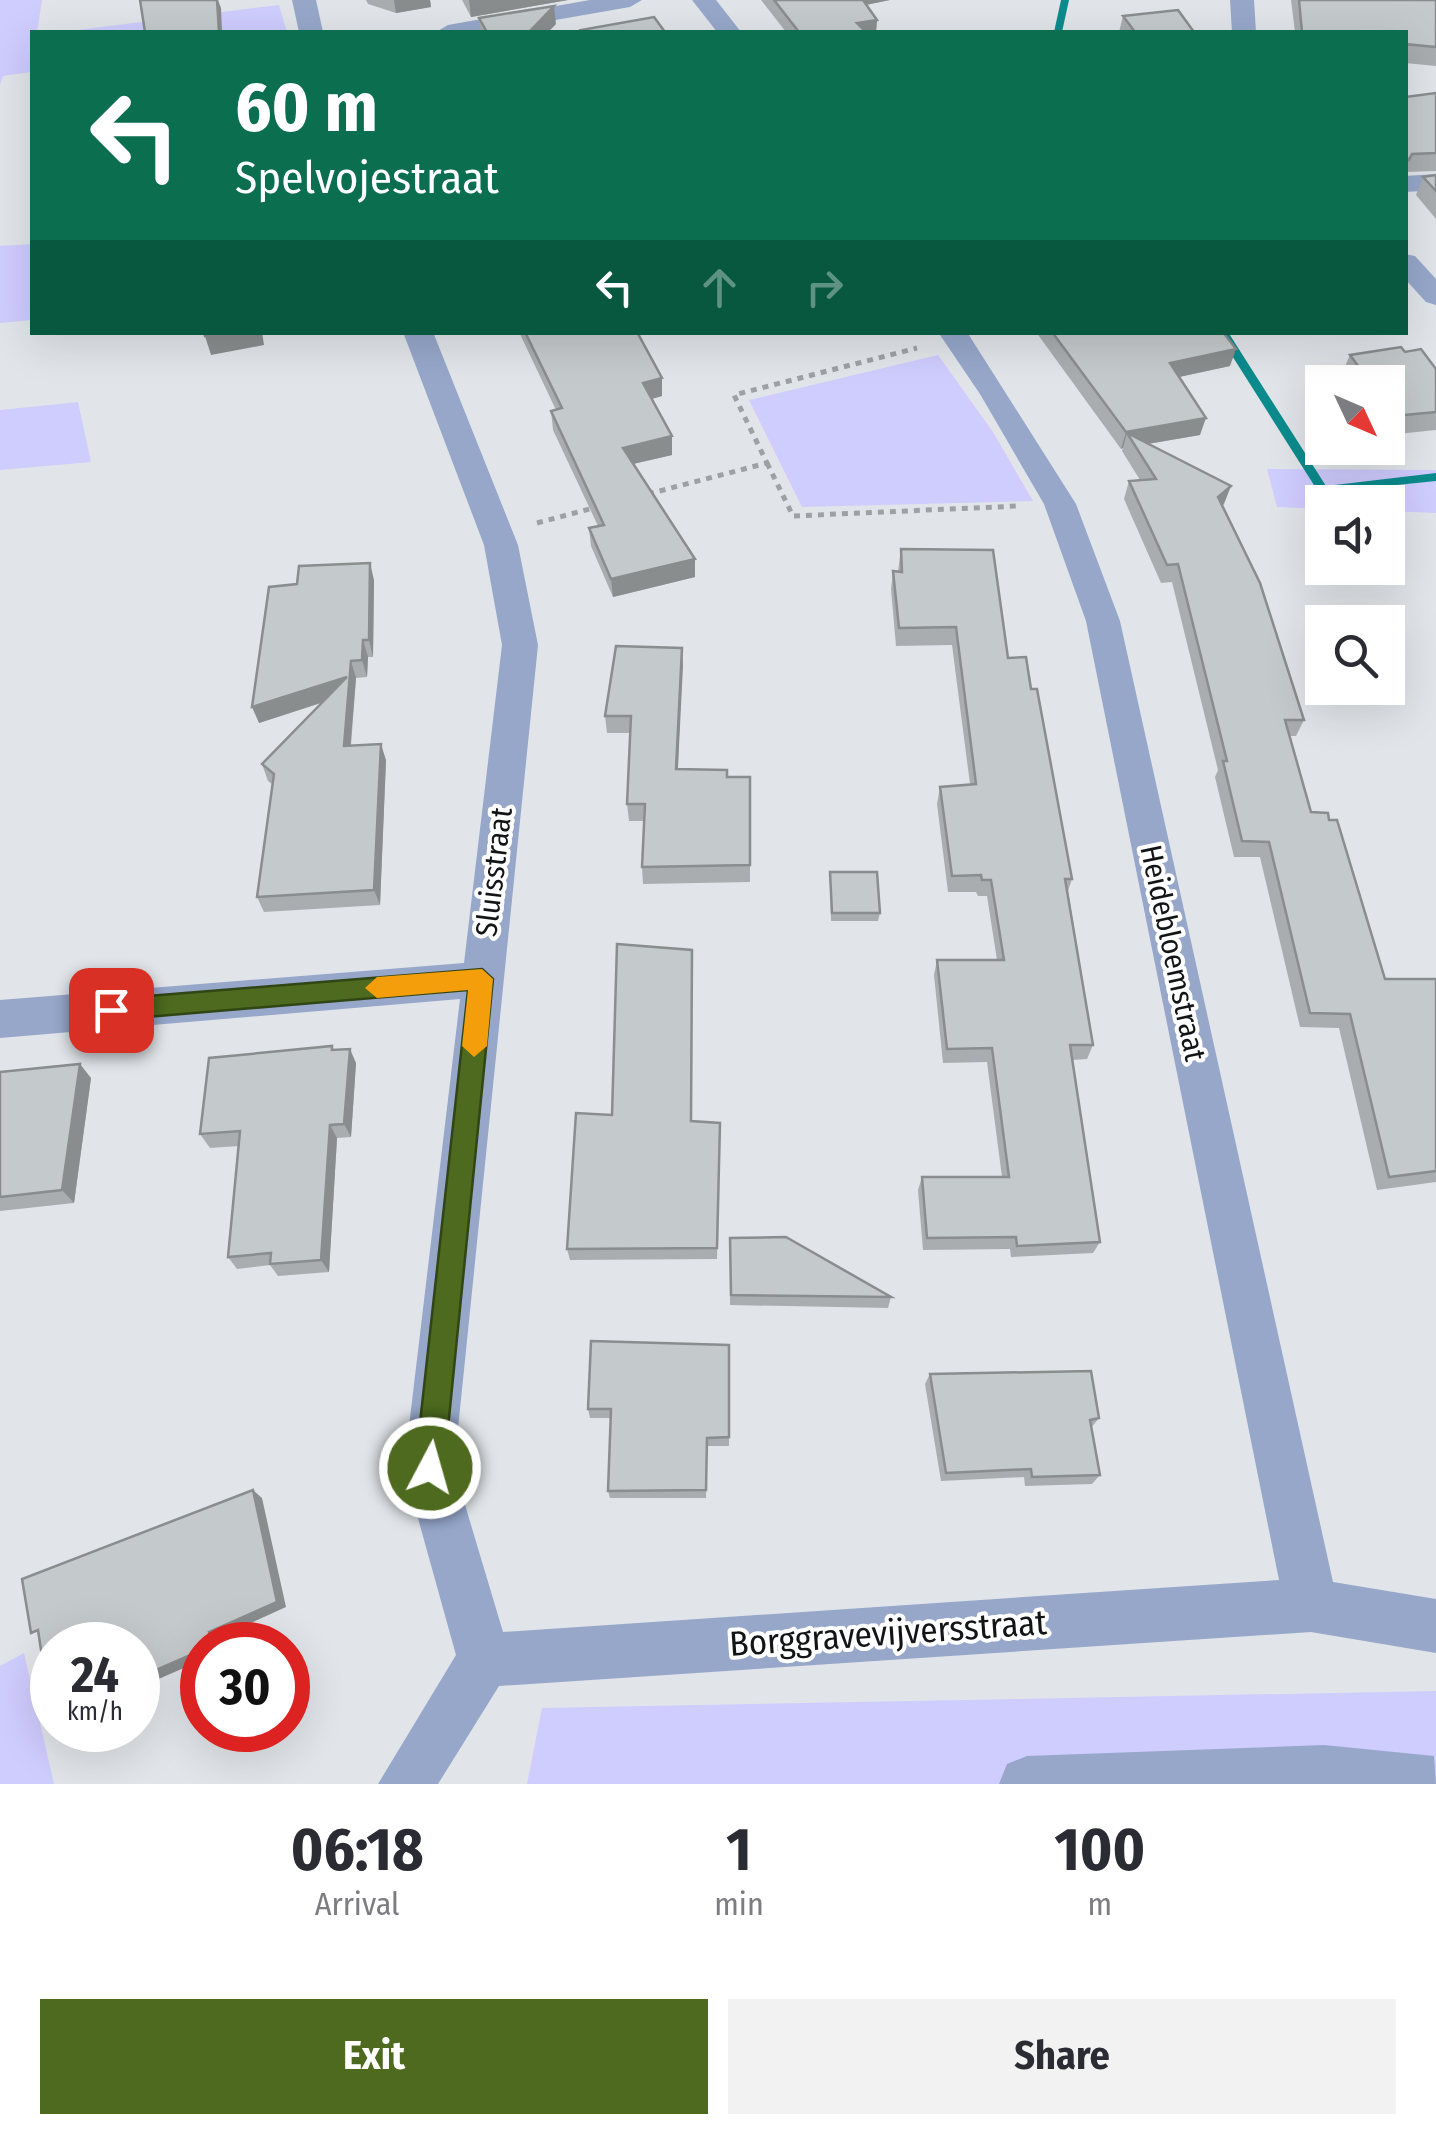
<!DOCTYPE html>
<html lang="en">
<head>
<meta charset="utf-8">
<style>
	body { margin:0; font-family:"Fira Sans Condensed",sans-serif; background:#f2f2f3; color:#2b2b33; height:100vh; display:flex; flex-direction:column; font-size:38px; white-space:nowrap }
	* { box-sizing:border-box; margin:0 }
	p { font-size:32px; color:#7c7c81 }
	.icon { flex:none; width:55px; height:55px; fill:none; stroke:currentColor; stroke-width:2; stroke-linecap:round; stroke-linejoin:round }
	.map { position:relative; height:1784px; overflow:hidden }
	.sheet { display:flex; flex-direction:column; background:#fff; flex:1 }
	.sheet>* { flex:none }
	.hud { position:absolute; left:30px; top:30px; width:1378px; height:305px; border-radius:0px; box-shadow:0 10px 40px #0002; background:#0b6e4f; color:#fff; overflow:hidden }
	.needle { width:65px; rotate:134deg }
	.fabs { position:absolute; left:1305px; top:365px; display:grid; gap:20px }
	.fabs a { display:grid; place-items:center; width:100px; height:100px; border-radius:0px; background:#fff; box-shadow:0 10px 40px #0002; font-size:50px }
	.speed { position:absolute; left:30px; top:1622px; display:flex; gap:20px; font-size:50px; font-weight:700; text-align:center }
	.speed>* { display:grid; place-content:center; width:130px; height:130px; border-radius:50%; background:#fff; box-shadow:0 10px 40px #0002; line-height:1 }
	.speed small { font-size:25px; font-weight:400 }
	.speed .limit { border:15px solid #d22; background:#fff; color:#111 }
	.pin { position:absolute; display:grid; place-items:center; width:85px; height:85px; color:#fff; margin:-42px; border-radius:20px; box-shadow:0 5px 15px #0006 }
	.me { position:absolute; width:110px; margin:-55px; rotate:6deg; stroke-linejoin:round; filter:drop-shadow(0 0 8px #0008) }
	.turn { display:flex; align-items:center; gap:35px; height:210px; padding:0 40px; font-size:45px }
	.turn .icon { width:130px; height:130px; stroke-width:2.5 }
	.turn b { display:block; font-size:70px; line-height:85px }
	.lanes { display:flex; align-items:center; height:95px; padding:0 40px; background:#0003; justify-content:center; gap:50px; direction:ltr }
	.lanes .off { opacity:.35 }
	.eta { display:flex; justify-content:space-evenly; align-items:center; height:170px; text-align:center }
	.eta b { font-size:60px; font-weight:700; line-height:70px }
	.primary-button { display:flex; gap:20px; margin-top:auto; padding:20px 40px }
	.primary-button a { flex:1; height:115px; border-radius:0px; background:#4d6a1e; color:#fff; font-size:40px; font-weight:700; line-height:115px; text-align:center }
	.primary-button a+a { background:#f2f2f3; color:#2b2b33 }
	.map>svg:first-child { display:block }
</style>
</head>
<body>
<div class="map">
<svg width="1436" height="1784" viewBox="0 0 1436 1784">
	<rect width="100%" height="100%" fill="#e1e5e9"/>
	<g fill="#cfccfe">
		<path d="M0,0H42L37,32H32V72L3,76L0,85Z"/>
		<path d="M279,5L287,32H61Z"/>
		<path d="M32,244V320L0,323V246Z"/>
		<path d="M938,355L993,432L1033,501L802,507L749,400Z"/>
		<path d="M78,402L91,462L0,470V410Z"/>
		<path d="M1267,469L1436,470V513L1388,511V502H1322V509L1277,507Z"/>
		<path d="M24,1653L54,1784H0V1666Z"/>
		<path d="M1436,1691V1784H527L542,1708Z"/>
	</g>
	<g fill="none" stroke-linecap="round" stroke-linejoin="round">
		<g fill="#0c8b8d" fill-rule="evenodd">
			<path d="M1061,0H1069L1062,32H1054Z"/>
			<path d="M1217,332H1228L1326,486L1436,473V481L1319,493Z"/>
		</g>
		<g stroke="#9ea1a4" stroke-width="5" stroke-dasharray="6 6" stroke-linecap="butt">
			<path d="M767,463L793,516L1018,506"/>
			<path d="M648,494L767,463L734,395L917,348"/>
			<path d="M537,523L597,507"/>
		</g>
		<g fill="#96a7ca" fill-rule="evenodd">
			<path d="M292,0H316L323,32H299Z"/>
			<path d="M590,0H642L630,7L486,32H436L448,25Z"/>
			<path d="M692,0H716L741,32H717Z"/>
			<path d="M1230,0H1254L1256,32H1232Z"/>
			<path d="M1436,174V190L1405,192V176Z"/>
			<path d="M1405,254L1415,256L1436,279V305L1426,302L1405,279Z"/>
			<path d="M403,332H433L518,545L538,645L454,1468L503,1632L1279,1580L1086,621L1044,504L980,394L938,332H967L1076,504L1120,621L1333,1582L1436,1599V1653L1311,1632L499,1686L438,1784H378L456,1655L404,1468L460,999L0,1038V1000L464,963L502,645L484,545Z"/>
			<path d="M1324,1745L1434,1756L1436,1784H999L1007,1764L1027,1756Z"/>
		</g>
	</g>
	<g fill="#a9adaf">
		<path d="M366,0H430L431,7L396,13L368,4Z"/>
		<path d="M462,0H568L471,17Z"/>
		<path d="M761,0H890L866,5L877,20L876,32H786Z"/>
		<path d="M1291,0H1436V66L1405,63V32H1295Z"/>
		<path d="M1123,16L1194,32H1119Z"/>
		<path d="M479,18L556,24L548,32H481Z"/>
		<path d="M1436,93V171L1405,172V97Z"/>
		<path d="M1436,175V219L1416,195L1423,177Z"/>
		<path d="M519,332H637L662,378V396L652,399L672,455L633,464L695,559V577L613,597L591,546L589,528L598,526L553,430L551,411L556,410Z"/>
		<path d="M1036,332H1223L1230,366L1179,377L1200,435L1148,444L1224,504L1222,505L1304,720L1296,736H1290L1311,812L1385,979H1436V1182L1377,1190L1339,1028L1300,1027L1260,857H1234L1215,777L1218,770L1172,582L1161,583L1124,499L1129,481L1140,480L1122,451L1123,448L1121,449Z"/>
		<path d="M1405,352L1436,369V430L1388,435V382H1348L1342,373L1350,355Z"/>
		<path d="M901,549L1008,658L1031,689L1072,879L1068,891L1093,1045L1087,1059L1072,1060L1100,1242L1093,1253L1011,1257L1010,1249L923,1250L918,1190L922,1177H1002L987,1062L943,1063L934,975L937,960H997L987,896H978L976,892H948L937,804L940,787L970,784L952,645L896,646L891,589L893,571H898Z"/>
		<path d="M374,580L373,657H368L367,677L356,678L351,746L386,760L380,905L264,912L257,897L272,784L268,781L262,764L321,703L259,723Z"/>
		<path d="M682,648L678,769L727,777H750V882L643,884L642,867L644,821H629L627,804L631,733H607L605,716Z"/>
		<path d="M830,872L880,913L878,921H831Z"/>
		<path d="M334,1050L356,1063L351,1137L337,1138L329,1272L278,1276L270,1265L237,1269L228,1257L239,1146L210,1148L200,1134Z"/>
		<path d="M0,1072L91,1078L74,1203L0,1211Z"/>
		<path d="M692,1121L720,1123L717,1259L570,1260L567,1249Z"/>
		<path d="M730,1238L891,1297L888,1308L730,1305Z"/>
		<path d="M729,1345V1446H707L706,1498H610L608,1491L611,1418H590L588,1409Z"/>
		<path d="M930,1374L1099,1418L1091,1428L1100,1475L1092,1484L1025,1486L1024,1477L941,1481L925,1384Z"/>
	</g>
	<g fill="#898d8e">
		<path d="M217,0H218L221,8L222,32H219Z"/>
		<path d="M394,0H430L431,7L396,13Z"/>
		<path d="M469,0H568L471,17Z"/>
		<path d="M855,0H890L855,7Z"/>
		<path d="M554,6L556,24L548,32H529Z"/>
		<path d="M877,20L876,32H857V23Z"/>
		<path d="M224,332H262L264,345L211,355L205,336Z"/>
		<path d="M1236,349L1230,366L1165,380L1170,363Z"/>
		<path d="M662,378V396L644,401L643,383Z"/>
		<path d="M1206,418L1200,435L1135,446L1127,433L1123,448L1121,449L1126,432Z"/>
		<path d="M672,436V455L624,466L623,448Z"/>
		<path d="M1231,486L1224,504L1212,515L1218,497Z"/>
		<path d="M695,559V577L613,597L611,579Z"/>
		<path d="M370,563L374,580L373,657L369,640Z"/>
		<path d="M363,640L368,657L367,677L362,660Z"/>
		<path d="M682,648L683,666L677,786L676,769Z"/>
		<path d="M351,661L356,678L349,762L344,746L348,694L259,723L252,707Z"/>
		<path d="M381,744L386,760L380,905L374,890Z"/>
		<path d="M350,1049L356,1063L351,1137L344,1124Z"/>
		<path d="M80,1064L91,1078L74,1203L62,1190Z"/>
		<path d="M330,1125L337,1138L329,1272L321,1260Z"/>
		<path d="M253,1490L262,1498L286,1607L220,1637L221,1645H212L209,1632Z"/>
		<path d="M202,1650V1660L138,1688V1678Z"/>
	</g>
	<g fill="#c4c9cb" stroke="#898d8e" stroke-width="2.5">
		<path d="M140,0H217L219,32H145Z"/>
		<path d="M774,0H863L877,20L857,23L866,32H799Z"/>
		<path d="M1299,0H1436V47L1405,44V32H1302Z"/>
		<path d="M554,6L529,32H487L479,18Z"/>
		<path d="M1178,10L1194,32H1135L1123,16Z"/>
		<path d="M654,17L665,32H583L581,30Z"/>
		<path d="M1436,93V153L1412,154L1409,160L1405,156V97Z"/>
		<path d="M1436,175V191L1423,177Z"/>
		<path d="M204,332H224L205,336Z"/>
		<path d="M525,332H637L662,378L643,383L672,436L623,448L695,559L611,579L589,528L604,525L551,411L562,408Z"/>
		<path d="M1052,332H1223L1236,349L1170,363L1206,418L1126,432Z"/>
		<path d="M1401,347L1405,352L1421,349L1436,369V412L1394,416L1388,408V382H1370L1350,355Z"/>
		<path d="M1127,433L1231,486L1218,497L1260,583L1304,720H1285L1311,812L1328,813L1329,820H1337L1385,979H1436V1171L1389,1177L1350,1014L1310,1013L1269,842L1242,841L1223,761H1227L1178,564L1167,565L1129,481L1156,479Z"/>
		<path d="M901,549L993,550L1008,658L1026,657L1031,689H1037L1072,879H1065L1093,1045H1070L1100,1242L1017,1246L1016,1237L927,1238L922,1177H1009L992,1048L947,1049L937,960H1004L991,880H982L981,875L952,876L940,787L976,784L956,627L899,628L893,571L902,572Z"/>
		<path d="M370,563L369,640H363L362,660L351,661L344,746L381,744L374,890L257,897L274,774L262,764L347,677L252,707L269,587L297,584L299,566Z"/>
		<path d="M616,646L682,648L676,769L727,770V777H750V865L642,867L645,804H627L631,716H605Z"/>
		<path d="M830,872H877L880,913H832Z"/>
		<path d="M617,944L692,950L691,1121L720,1123L717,1248L567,1249L576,1113L612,1115Z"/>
		<path d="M332,1046V1050L350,1049L344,1124L330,1125L321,1260L270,1264L271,1253L228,1257L240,1131L200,1134L209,1058Z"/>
		<path d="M80,1064L62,1190L0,1197V1072Z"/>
		<path d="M786,1237L891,1297L731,1295L730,1238Z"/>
		<path d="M591,1341L729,1345V1437L707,1438L706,1490L608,1491L611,1409H588Z"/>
		<path d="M1091,1371L1099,1418L1090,1420L1100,1475L1032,1477L1031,1469L946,1473L930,1374Z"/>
		<path d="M253,1490L277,1602L209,1632L212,1645H202V1650L138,1678V1645H52V1701L49,1703L38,1630L31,1633L22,1579Z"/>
	</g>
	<path fill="#4d6a1e" stroke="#324514" stroke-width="2.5" d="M482,969L493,979L444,1468L440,1478L430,1482L419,1478L415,1468L468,990L111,1020L99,1010L111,999Z"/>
	<path fill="#f59e0b" d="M482,969L493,979L487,1046L474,1057L462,1046L468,990L377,998L365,988L377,977Z"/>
	<g text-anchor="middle" stroke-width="8" stroke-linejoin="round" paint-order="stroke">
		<g font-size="30" fill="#121415" stroke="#fff">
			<text transform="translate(494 872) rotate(-83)" y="10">Sluisstraat</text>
			<text transform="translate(1173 953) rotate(78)" y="10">Heidebloemstraat</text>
		</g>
		<g font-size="35" fill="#121415" stroke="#fff">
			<text transform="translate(888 1633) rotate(-4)" y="12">Borggravevijversstraat</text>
		</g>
	</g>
</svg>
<div class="fabs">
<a><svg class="needle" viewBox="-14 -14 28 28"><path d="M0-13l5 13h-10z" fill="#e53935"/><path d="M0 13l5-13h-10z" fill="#7c7c81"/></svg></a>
<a><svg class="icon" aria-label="sound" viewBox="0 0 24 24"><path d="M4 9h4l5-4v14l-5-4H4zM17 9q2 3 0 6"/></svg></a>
<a><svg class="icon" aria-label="search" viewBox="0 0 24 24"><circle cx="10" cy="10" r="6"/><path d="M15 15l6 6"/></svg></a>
</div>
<div class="speed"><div>24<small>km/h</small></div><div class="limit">30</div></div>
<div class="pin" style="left:111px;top:1010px;background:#d93025"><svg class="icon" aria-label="arrive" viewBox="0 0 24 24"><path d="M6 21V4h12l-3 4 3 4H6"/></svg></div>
<svg class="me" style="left:430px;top:1468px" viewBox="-20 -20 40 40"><circle r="17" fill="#4d6a1e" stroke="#fff" stroke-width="3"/><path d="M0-11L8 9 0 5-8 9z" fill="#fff"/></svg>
<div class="hud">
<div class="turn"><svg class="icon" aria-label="left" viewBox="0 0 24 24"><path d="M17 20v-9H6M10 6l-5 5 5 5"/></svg><div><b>60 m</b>Spelvojestraat</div></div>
<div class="lanes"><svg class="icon" aria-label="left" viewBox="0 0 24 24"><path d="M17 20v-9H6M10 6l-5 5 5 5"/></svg><svg class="icon off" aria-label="ahead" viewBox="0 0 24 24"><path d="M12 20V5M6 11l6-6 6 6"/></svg><svg class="icon off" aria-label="right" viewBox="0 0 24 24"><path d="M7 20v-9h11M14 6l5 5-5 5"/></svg></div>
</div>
</div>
<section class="sheet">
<div class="eta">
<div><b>06:18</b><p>Arrival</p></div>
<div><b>1</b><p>min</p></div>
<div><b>100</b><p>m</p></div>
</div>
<div class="primary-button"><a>Exit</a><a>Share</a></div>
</section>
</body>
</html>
